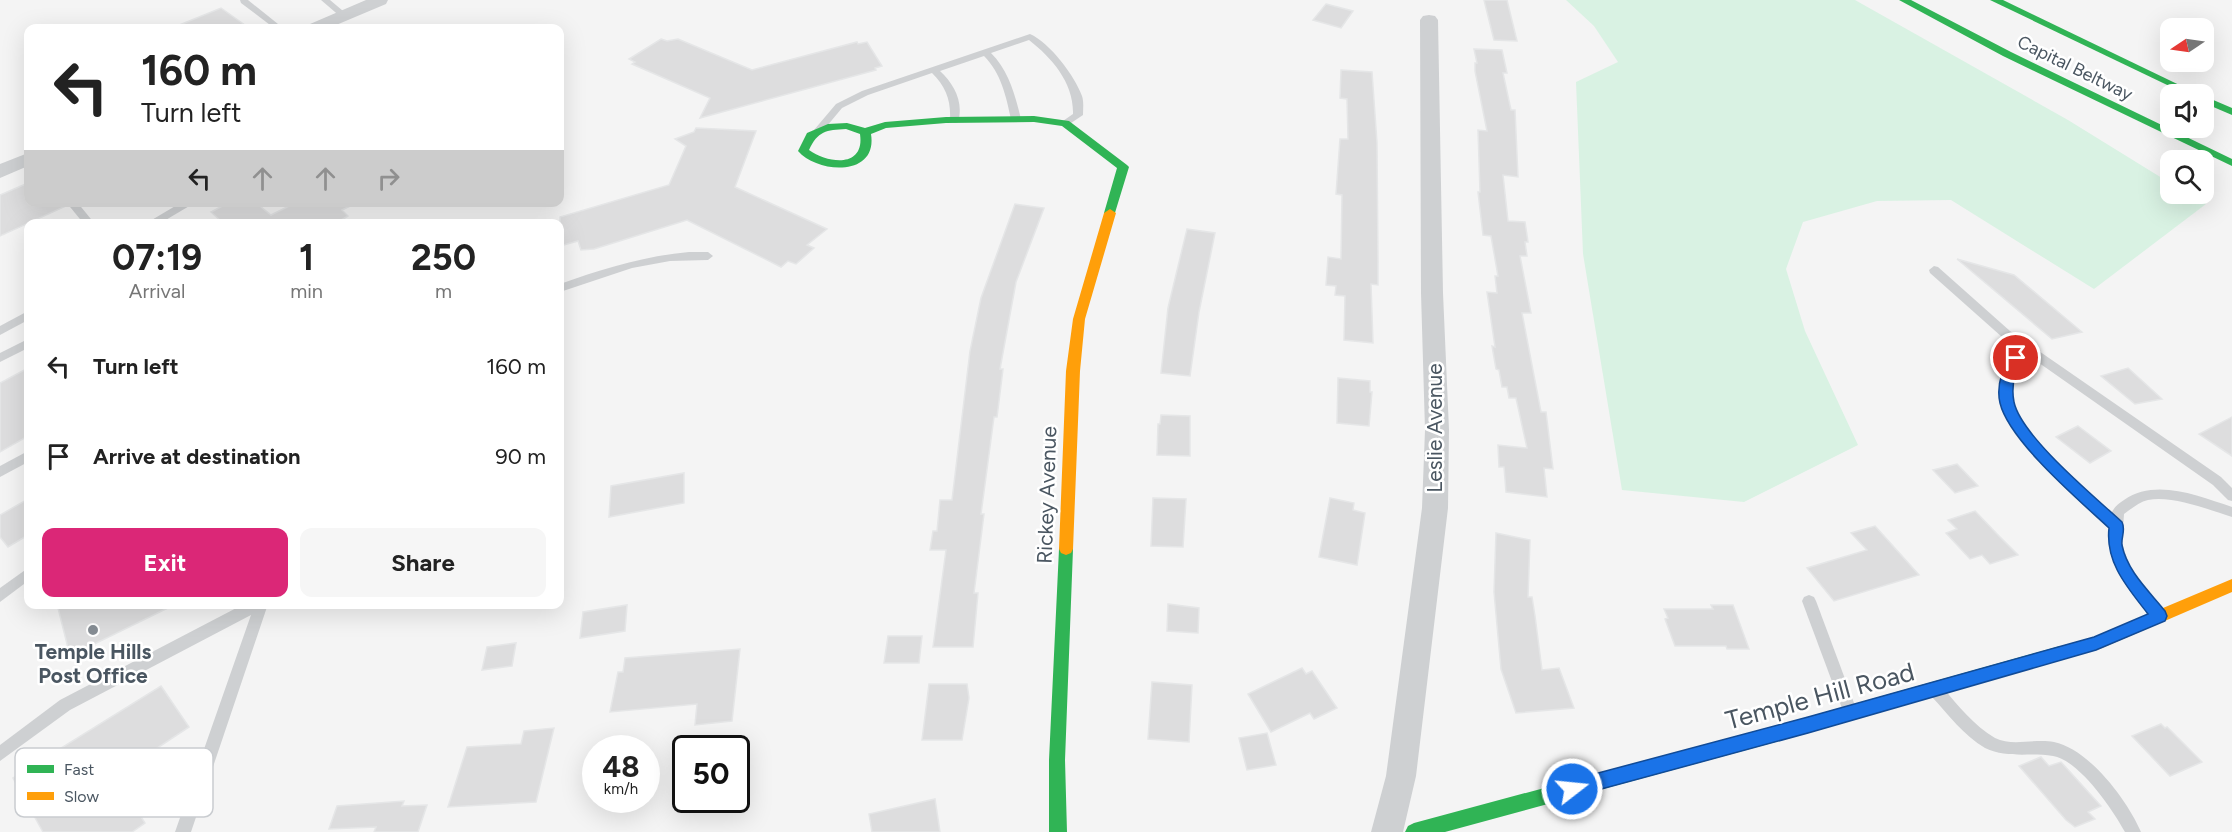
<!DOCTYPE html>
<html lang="en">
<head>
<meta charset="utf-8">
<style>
	body { margin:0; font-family:Figtree,sans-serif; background:#f6f6f6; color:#222; height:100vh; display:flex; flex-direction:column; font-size:22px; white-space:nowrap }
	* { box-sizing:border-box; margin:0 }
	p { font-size:20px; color:#767676 }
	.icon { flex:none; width:33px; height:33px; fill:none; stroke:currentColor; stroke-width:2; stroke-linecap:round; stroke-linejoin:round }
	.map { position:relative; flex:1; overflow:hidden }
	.side { position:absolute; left:24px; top:219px; width:540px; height:390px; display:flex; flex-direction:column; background:#fff; border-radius:12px; box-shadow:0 6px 24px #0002 }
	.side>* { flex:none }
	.banner { position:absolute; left:24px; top:24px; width:540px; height:183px; border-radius:12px; box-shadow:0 6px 24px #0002; background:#fff; color:#222; overflow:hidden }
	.needle { width:39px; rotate:257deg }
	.fabs { position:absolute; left:2160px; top:18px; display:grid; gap:12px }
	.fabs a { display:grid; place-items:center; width:54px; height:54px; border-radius:12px; background:#fff; box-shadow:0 6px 24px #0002; font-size:30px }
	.speed { position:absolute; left:582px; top:735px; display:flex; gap:12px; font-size:30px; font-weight:700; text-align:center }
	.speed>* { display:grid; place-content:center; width:78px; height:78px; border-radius:50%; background:#fff; box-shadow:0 6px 24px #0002; line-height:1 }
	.speed small { font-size:15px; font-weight:400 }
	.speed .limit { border:3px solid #111; border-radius:9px; background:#fff; color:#111 }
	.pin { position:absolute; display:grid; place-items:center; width:51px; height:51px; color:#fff; margin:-26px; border:3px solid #fff; border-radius:50%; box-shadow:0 2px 6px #0007 }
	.me { position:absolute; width:66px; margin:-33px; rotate:74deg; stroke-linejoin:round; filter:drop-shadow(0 0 4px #0008) }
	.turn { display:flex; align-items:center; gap:21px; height:126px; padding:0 18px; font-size:27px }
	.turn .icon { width:78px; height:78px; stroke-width:2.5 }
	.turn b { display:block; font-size:42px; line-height:51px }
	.lanes { display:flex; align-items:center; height:57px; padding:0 18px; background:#0003; justify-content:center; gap:30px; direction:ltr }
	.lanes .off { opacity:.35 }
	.eta { display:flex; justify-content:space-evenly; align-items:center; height:102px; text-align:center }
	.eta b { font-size:36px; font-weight:700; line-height:42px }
	.cta { display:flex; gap:12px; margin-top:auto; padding:12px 18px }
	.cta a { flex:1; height:69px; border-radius:12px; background:#db2777; color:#fff; font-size:24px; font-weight:700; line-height:69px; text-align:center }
	.cta a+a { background:#f6f6f6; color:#222 }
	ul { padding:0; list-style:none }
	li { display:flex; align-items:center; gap:18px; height:90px; padding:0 18px }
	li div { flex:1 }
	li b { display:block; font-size:22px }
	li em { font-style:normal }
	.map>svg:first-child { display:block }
</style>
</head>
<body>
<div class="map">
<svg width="2232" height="832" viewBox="0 0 2232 832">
	<rect width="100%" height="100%" fill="#f4f4f4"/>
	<path fill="#d9f2e3" d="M1566,0H1855L2068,120L2170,183V194H2188L2206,204L2094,289L1951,200L1877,201L1803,222L1786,269L1805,331L1858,445L1744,502L1622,490L1583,254L1576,82L1618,62L1594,26Z"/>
	<g fill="#ddddde" stroke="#e5e6e7" stroke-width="1.5">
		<path d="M1484,0H1507L1517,41L1494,40Z"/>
		<path d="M1326,4L1353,11L1341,28L1313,20Z"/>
		<path d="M221,8L249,28H172Z"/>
		<path d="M661,39L667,41L678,39L752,70L857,42L858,44L867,42L882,66L875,68L876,70L700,118L710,98L632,64L635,62L629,59Z"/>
		<path d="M1474,49L1502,50L1507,73H1503L1511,110H1515L1518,177L1503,175L1508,221L1525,222L1528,242H1525L1527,256H1520L1531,313H1522L1541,412H1546L1553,469L1544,468L1547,497L1506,492L1504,467H1499L1498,445L1527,448L1516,398H1509L1507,387H1502L1499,370L1496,369L1492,346L1495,347L1487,292L1497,293L1495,276H1498L1491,236L1483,235L1478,192H1480L1478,130L1487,131L1475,71V63H1477Z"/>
		<path d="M1341,70L1372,72L1377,143L1378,263V285L1371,284L1373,343L1344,340L1345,296L1335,295L1336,286L1326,285L1328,257L1341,259L1342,195L1336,194L1340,139H1348L1347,99L1340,98Z"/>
		<path d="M696,128L756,131L735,187L827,229L807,245L814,248L796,264L788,261L781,267L687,220L594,249L581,250L578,241L560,246V217L669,185L686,146L675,139L694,132Z"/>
		<path d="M28,183V202H64L66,206L0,236V195Z"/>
		<path d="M230,202H255L271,215L297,202H358L342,210L348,216L335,224H328L323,220L315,224H224L211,212Z"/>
		<path d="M1015,204L1044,208L1016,282L1000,369H1003L997,417H994L981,514H984L974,593H978L973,647H933L946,550H930L933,531H937L940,500H952L970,351L981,298Z"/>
		<path d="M1187,229L1215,233L1199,312L1190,376L1161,373L1168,308Z"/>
		<path d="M1957,259L2014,275L2082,332L2052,339Z"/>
		<path d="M28,368V436L0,452V383Z"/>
		<path d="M2128,368L2162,399L2135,404L2101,376Z"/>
		<path d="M1338,378L1370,381V392H1372L1369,426L1337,423Z"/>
		<path d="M1161,415L1190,416V456L1157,455L1158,424H1160Z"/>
		<path d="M2232,417V456L2199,434Z"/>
		<path d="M2078,426L2111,451L2090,463L2056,437Z"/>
		<path d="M1957,464L1978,486L1955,493L1933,470Z"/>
		<path d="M684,473V503L609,517L611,486Z"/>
		<path d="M1153,498L1186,499L1183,547L1151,546Z"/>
		<path d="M1330,498L1354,503L1353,510L1365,513L1357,565L1319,557Z"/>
		<path d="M28,499V535L8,547L0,537V515Z"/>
		<path d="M1975,511L1999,536L2018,555L1990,564L1982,555L1970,559L1946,533L1957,529L1948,520Z"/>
		<path d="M1875,526L1919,575L1834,601L1807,568L1867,550L1851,533Z"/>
		<path d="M1496,533L1530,540L1528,597H1532L1535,616L1542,670L1559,668L1574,708L1516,713L1501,669L1494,592Z"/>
		<path d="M57,604H176L70,656Z"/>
		<path d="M1168,604L1199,608L1198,633L1167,631Z"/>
		<path d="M627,605L625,631L580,638L583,612Z"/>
		<path d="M1711,605H1733L1749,649H1727L1726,646H1675L1665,619L1668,618L1664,609H1713Z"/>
		<path d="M888,636H922L919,663H884Z"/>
		<path d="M516,643L512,666L482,670L487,647Z"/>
		<path d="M740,649L732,721L695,725L697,704L610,712L618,672H623L625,658Z"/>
		<path d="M1302,668L1306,674L1312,671L1337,708L1314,719L1310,713L1271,732L1248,694Z"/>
		<path d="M1152,682L1192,685L1189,742L1148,739Z"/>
		<path d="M929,684H967L969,698L962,740H922Z"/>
		<path d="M161,686L189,727L115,776L145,823L132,832H43L13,778Z"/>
		<path d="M2161,724L2165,728L2167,727L2202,762L2170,776L2132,736Z"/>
		<path d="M554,728L536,802L448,807L467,747L521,744L524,731Z"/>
		<path d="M1267,733L1276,765L1247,770L1239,738Z"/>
		<path d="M2041,757L2049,766L2061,762L2101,806L2088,812L2095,819L2075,827L2066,820L2019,766Z"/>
		<path d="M935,799L940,832H872L869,814Z"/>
		<path d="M404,801L402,806L427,805L418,832H374L376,827L329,829L337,806Z"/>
	</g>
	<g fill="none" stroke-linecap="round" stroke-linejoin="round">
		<g fill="#ced0d2" fill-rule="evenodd">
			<path d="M240,0H248L283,28H274L241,3Z"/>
			<path d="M321,0H330L349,16L342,18Z"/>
			<path d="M1030,34C1049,42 1075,76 1082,96C1084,102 1083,109 1083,115L1068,125H1062L1060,123L1073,114C1074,83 1052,58 1029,40L991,53C1009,71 1015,95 1021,119L1019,121H1013L1011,119C1006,96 1001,73 984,56L940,71C954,84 964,102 958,122L955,123L950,120C951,100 946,87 932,73L868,95L842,108L822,132H816L814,130L836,104L862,91Z"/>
			<path d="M66,202H77L95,224H84Z"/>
			<path d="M182,202H196L159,224H145Z"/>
			<path d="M689,252H708L713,256L708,260L670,261L632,268L560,292V284C602,269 644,256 689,252Z"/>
			<path d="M1934,266L1938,267L2010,331L2221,477L2232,488V501L2228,500L2213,485L2025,353C2016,367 2009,384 2013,402C2022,439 2083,489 2111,514C2114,507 2118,504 2124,500C2156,478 2198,496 2232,507V517C2210,510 2172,495 2148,500C2139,502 2131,509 2124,514L2122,544L2131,570L2164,611L2166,615L2164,619L2159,621L2154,619C2131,590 2106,567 2110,528C2078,500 2002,438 2000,394C1999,377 2008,362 2017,347L2002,337L1930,273L1929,270Z"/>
			<path d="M28,311V320L0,335V326Z"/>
			<path d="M28,339V348L0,362V353Z"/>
			<path d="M28,451V462L0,477V466Z"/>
			<path d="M28,568V581L0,602V588Z"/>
			<path d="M1809,595L1814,597L1816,601L1857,711L1855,716L1850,718L1845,716L1843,711L1802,601L1804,597Z"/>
			<path d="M244,604H268L191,832H175L251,615L70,710L0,761V745L60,700Z"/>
			<path d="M1937,686L1942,687C1958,705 1974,726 1995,738C2013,747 2035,738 2054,742C2089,749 2128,801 2141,832H2125C2113,810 2079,760 2053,756C2030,752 2008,759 1985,748C1964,736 1948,714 1932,697L1930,692L1932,687Z"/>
		</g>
		<g fill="#ced0d2" fill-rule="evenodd">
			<path d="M366,0H388L386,4L329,28H307L310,24Z"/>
			<path d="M1429,15L1435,16L1438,20L1443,293L1449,430L1448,508L1416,776L1403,832H1371L1386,776L1422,508L1425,430L1421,293L1420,20L1423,16Z"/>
			<path d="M28,153V166L0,178V164Z"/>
		</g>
		<g fill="#30b455" fill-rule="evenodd">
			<path d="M1899,0H1911L2011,52L2232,159V166L2003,56Z"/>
			<path d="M1990,0H2003L2198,94H2186Z"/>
			<path d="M2204,96L2232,108V115L2204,103Z"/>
			<path d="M1034,116L1069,121L1127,165L1129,167L1114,216L1110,217L1104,213L1117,168L1062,126L1034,122L946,123L886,128L871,134C878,177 818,174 798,151L807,133L828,124L847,123L865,128L885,122L946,117ZM846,129L860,134C865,168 829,164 809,150C818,131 826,130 846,129Z"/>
			<path d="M1066,543L1071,545L1073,549L1065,760L1067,832H1049V760L1059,549L1061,545Z"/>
			<path d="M2060,646L2066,648L2068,653L2066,658L2060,660L1808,733L1445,832H1405L1408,826L1414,823L1808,717Z"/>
		</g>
		<g fill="#ff9f0a" fill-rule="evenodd">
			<path d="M1110,209L1116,213L1085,319L1080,371L1073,549L1071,553L1066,555L1061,553L1059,549L1066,371L1073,319L1104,213Z"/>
			<path d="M2232,579V592L2102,648L2060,660L2054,658L2052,653L2054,648L2094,637Z"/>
		</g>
	</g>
	<path fill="#1a73e8" stroke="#114b97" stroke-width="1.5" d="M2016,353L2022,358C2015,371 2011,387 2014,402C2021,436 2095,497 2122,522C2126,530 2121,537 2122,545C2127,571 2149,591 2165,611L2167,616L2165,621L2096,650L1808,733L1572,797L1565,794L1563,789L1565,783L1572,780L1808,717L2094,637L2148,614C2128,588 2105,563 2109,528C2080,501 2009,441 2000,403C1996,386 2003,368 2011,355Z"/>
	<circle fill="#868d94" stroke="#fff" stroke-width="2" cx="93" cy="630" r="6"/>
	<g text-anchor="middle" stroke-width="5" stroke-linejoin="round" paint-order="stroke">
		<g font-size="18" fill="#4a5661" stroke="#fff">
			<text transform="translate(2075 68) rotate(26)" y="6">Capital Beltway</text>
		</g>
		<g font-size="21" fill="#4a5661" stroke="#fff">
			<text transform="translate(1435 428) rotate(-90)" y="7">Leslie Avenue</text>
			<text transform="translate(1047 495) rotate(-88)" y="7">Rickey Avenue</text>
		</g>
		<g font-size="21" font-weight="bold" fill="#4a5661" stroke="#fff">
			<text x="93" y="659">Temple Hills<tspan x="93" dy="24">Post Office</tspan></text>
		</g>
		<g font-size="26" fill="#4a5661" stroke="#fff">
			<text transform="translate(1820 696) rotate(-15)" y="9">Temple Hill Road</text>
		</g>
	</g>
	<rect x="15" y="748" width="198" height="69" rx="9" fill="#fff" stroke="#c9ccd0" stroke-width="1.5"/>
	<rect x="27" y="765" width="27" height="8" fill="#30b455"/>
	<rect x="27" y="792" width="27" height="8" fill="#ff9f0a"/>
	<g font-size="16" fill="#4a5661">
		<text x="64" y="775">Fast</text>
		<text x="64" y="802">Slow</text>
	</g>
</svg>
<div class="fabs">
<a><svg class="needle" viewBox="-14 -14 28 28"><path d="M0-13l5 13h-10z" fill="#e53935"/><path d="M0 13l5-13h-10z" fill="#767676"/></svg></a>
<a><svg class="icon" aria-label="sound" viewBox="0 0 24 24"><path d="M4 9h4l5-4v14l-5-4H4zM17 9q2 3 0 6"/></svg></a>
<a><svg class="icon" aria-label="search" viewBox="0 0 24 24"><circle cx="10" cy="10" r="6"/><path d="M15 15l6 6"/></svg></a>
</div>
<div class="speed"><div>48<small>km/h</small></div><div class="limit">50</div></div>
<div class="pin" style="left:2016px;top:358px;background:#d93025"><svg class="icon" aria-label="arrive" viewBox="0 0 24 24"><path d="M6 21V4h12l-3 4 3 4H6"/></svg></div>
<svg class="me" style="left:1572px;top:789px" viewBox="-20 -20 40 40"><circle r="17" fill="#1a73e8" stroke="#fff" stroke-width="3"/><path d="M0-11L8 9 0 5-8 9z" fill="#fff"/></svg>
<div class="banner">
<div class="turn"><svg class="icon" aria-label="left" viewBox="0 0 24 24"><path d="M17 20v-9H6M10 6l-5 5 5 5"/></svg><div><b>160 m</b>Turn left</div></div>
<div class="lanes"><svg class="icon" aria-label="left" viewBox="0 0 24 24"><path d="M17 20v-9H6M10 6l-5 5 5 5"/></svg><svg class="icon off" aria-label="ahead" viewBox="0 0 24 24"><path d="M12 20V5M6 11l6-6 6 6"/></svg><svg class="icon off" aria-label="ahead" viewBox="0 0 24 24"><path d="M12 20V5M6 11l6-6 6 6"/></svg><svg class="icon off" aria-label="right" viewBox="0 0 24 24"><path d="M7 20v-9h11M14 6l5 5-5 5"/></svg></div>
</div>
<section class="side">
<div class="eta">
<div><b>07:19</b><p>Arrival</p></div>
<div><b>1</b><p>min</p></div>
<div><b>250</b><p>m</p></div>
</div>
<ul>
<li><svg class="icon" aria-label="left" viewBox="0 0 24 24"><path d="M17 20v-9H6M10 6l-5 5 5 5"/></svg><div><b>Turn left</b></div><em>160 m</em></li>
<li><svg class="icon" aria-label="arrive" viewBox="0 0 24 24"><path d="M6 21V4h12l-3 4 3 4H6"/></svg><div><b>Arrive at destination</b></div><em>90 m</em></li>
</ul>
<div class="cta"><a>Exit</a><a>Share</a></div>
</section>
</div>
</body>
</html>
